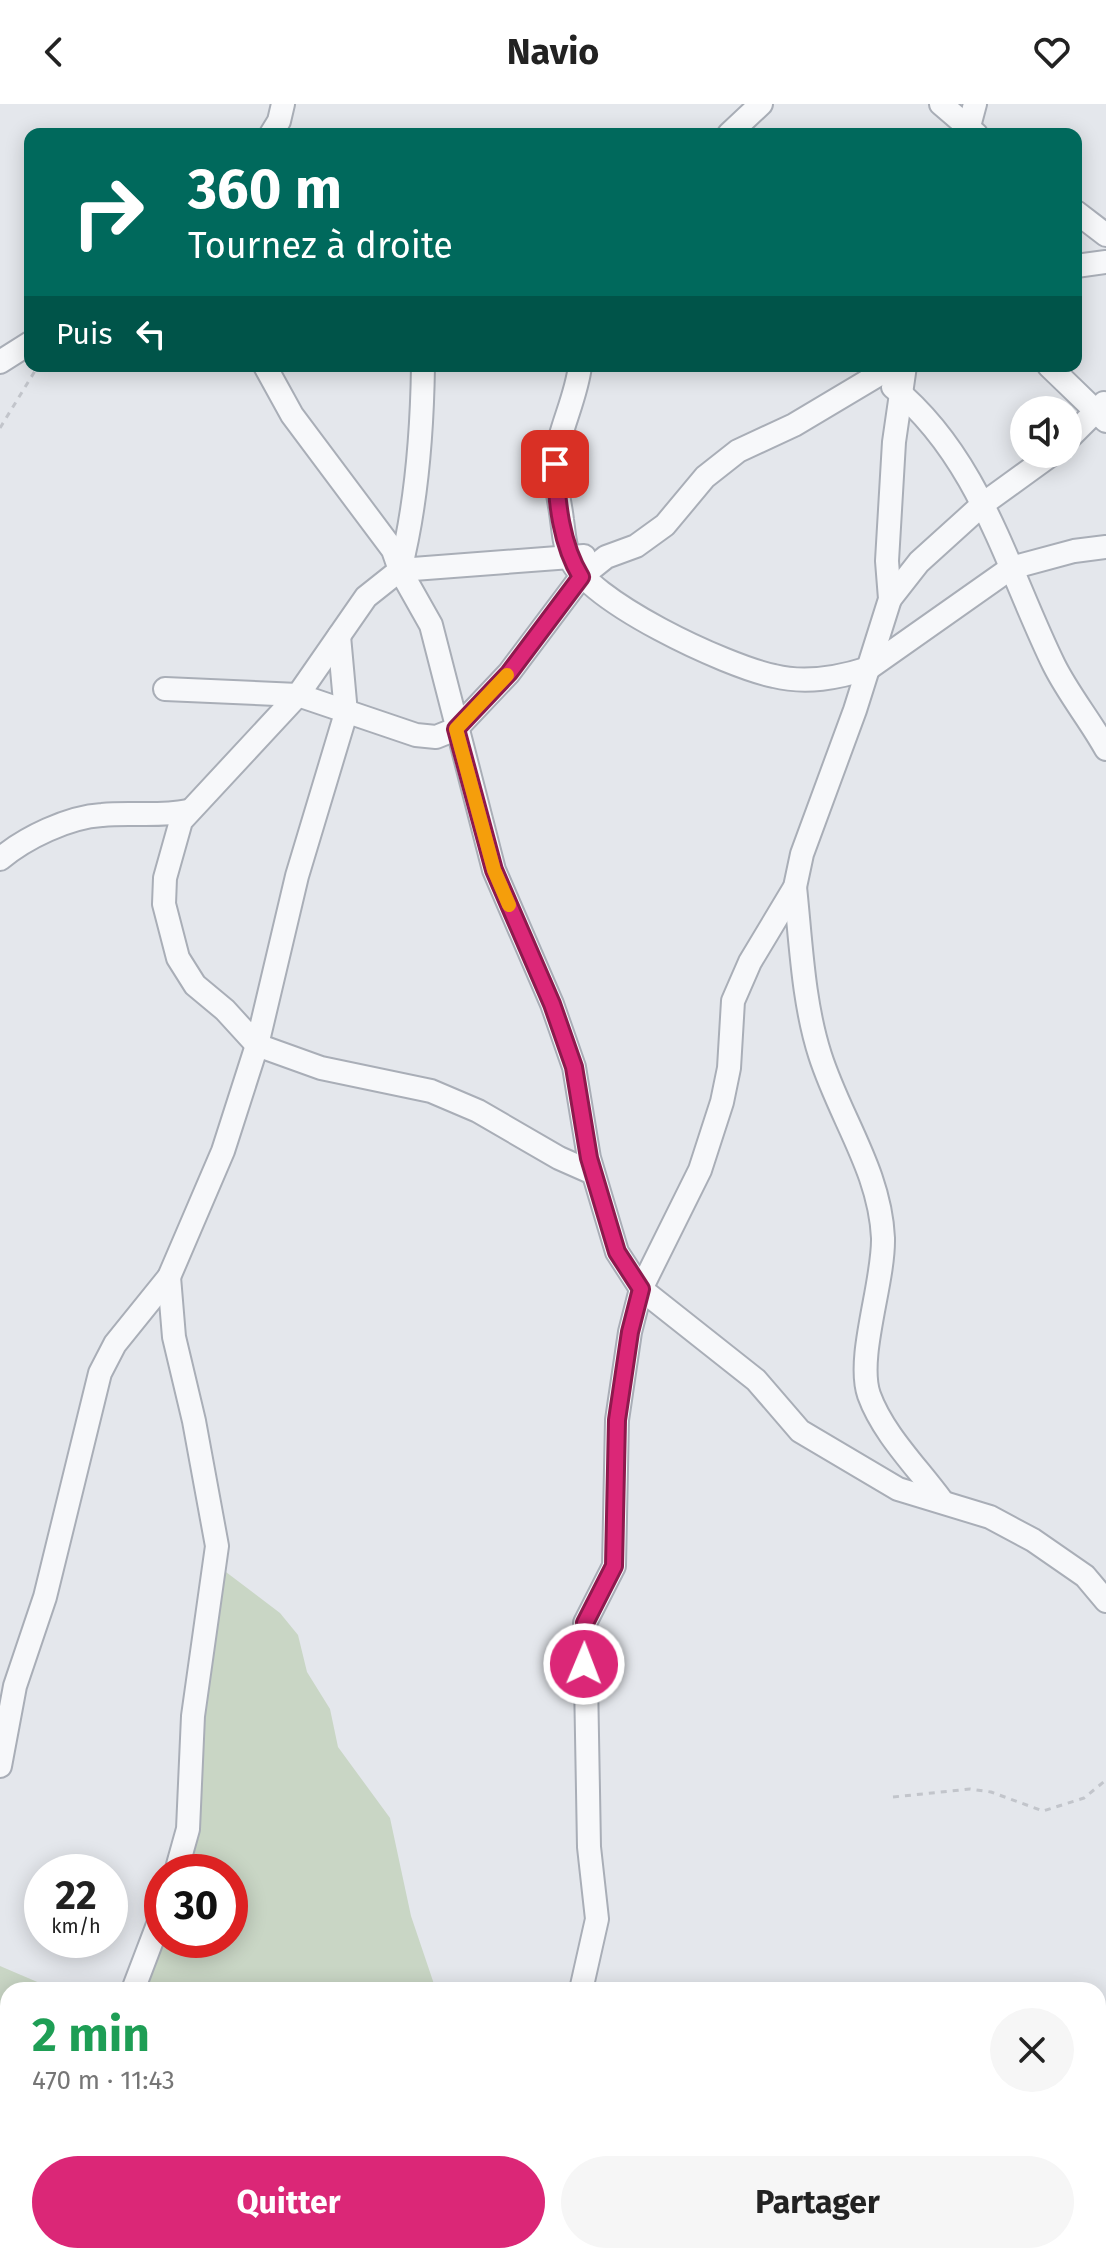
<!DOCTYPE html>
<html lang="fr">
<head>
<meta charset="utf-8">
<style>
	body { margin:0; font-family:"Fira Sans",sans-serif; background:#f6f6f6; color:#222; height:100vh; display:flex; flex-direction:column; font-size:30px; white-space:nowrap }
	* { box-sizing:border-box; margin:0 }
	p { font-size:26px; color:#767676 }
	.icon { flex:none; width:44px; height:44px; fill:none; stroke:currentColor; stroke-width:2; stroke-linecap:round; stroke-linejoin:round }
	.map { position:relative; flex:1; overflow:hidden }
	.sheet { position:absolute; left:0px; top:1878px; width:1106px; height:282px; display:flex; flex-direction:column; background:#fff; border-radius:24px 24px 0 0; box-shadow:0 4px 20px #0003 }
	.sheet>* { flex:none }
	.banner { position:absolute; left:24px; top:24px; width:1058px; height:244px; border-radius:16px; box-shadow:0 4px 20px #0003; background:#00695c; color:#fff; overflow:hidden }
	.tools { position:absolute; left:1010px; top:292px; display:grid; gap:16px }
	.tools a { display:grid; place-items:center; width:72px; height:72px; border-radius:50%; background:#fff; box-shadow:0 4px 20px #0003; font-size:40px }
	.speed { position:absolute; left:24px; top:1750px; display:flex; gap:16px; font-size:40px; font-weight:700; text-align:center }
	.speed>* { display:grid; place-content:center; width:104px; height:104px; border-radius:50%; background:#fff; box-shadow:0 4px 20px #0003; line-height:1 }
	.speed small { font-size:20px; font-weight:400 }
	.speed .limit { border:12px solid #d22; background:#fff; color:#111 }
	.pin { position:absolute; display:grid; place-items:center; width:68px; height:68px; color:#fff; margin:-34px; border-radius:16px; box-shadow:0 4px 12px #0006 }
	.me { position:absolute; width:88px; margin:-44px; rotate:1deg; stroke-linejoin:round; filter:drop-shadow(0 0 6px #0008) }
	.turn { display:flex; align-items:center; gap:28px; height:168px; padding:0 32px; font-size:36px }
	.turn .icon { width:104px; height:104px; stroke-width:2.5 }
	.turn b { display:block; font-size:56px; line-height:68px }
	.then { display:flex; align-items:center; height:76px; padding:0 32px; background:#0003; gap:16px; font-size:30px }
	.round { display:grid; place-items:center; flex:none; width:84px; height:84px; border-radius:42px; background:#f6f6f6 }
	.summary { display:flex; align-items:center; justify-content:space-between; height:136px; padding:0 32px }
	h1 { font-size:48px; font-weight:700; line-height:60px; color:#1e9e55 }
	.button { display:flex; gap:16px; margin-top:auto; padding:16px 32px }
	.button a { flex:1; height:92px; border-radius:48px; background:#db2777; color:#fff; font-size:32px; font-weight:700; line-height:92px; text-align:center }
	.button a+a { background:#f6f6f6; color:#222 }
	header { display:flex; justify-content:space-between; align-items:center; height:104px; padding:0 32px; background:#fff; font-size:36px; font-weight:700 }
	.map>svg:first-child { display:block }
</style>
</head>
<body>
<header><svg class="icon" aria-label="back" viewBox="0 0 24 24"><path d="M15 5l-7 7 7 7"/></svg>Navio<svg class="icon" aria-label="heart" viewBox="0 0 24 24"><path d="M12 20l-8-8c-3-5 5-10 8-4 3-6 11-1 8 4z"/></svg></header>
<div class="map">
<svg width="1106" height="2159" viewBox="0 0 1106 2159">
	<rect width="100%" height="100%" fill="#e4e7ec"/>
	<g fill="#c9d6c5">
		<path d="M218,1462L280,1509L298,1531L307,1568L330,1605L338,1643L390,1714L411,1812L436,1886H131L162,1836H230V1768H178Z"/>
		<path d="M0,1862L56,1886H8V2069L0,2066Z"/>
		<path d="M342,2152H574L573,2159H355Z"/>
	</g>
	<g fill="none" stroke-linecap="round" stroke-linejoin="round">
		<g stroke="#a9aeb7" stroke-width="26">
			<g id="street">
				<path d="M941,0L976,30"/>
				<path d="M271,30L279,17L283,0"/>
				<path d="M729,30L761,0"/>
				<path d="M967,30L975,0"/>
				<path d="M1076,108L1106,131"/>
				<path d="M1076,162L1106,158"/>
				<path d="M0,258L30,239"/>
				<path d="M265,262L292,311L393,446L400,466L431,521L494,766L552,900L574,963L589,1054L617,1148L641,1185L756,1276L800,1327L898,1385L990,1413L1033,1436L1085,1472L1106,1497"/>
				<path d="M423,262C422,331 417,399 400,466L584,452"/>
				<path d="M580,262C576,296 557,329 555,362C555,381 560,398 562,416C564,429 564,440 569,452C586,497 726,562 774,572C806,580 838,574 869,564L1011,464L1074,447L1106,443"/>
				<path d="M1049,262L1106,317"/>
				<path d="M893,283C980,354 1007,465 1054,561C1069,591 1090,616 1106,645"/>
				<path d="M1068,335L1104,299"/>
				<path d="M400,466L366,493L298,591L181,717L165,774L164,800L178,854L195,881L225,906L257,941L321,964L431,987L478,1007L559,1054L593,1069"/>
				<path d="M890,495L919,458L983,400L1052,350"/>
				<path d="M165,585L298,591L416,631L436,633L456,625L509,569L581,473L606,453L636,442L665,421L705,373L738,347L794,321L893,262"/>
				<path d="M0,755C25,734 68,713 102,711C131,708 158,713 188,707"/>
				<path d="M795,783C801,839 803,898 820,951C840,1014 880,1067 883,1134C884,1179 856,1253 869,1291C883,1330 918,1364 942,1397"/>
				<path d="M169,1173L174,1233L194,1317L217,1442L193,1612L188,1725L176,1768"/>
				<path d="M0,1662L15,1582L45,1493L100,1269L115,1240L169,1173L223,1047L257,941L297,772L346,609L339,532"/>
				<path d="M133,1886L162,1810"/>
				<path d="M581,1886L597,1815L589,1743L585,1519L614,1462L617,1316L630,1228L641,1185L700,1066L722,998L729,964L733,897L750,858L795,783L802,750L855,606L890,495L887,457L894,338L905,262"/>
				<path d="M105,2159V2152"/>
				<path d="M570,2159V2152"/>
			</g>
		</g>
		<g stroke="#c2c5cb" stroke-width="3" stroke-dasharray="6 6" stroke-linecap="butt">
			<path d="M0,324L38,262"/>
			<path d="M893,1693L970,1685L991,1688L1043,1707L1084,1694L1106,1676"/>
		</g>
		<use href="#street" stroke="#f7f8fa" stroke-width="22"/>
	</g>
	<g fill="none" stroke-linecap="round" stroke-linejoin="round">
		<g stroke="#8e194d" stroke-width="20">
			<path id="route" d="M555,360C557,399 561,440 581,473L509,569L456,625L494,766L552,900L574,963L589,1054L617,1148L641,1185L630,1228L617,1316L614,1462L585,1519L584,1560"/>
		</g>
		<use href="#route" stroke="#db2777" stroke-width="14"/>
		<path stroke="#f59e0b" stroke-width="14" d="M507,571L456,625L494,766L509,801"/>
	</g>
</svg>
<div class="tools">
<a><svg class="icon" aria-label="sound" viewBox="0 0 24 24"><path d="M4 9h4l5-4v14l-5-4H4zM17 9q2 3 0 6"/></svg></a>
</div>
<div class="speed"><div>22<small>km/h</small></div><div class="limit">30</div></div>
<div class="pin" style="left:555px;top:360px;background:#d93025"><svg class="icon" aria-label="arrive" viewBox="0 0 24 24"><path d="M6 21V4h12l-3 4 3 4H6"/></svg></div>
<svg class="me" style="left:584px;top:1560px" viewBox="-20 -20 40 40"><circle r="17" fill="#db2777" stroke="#fff" stroke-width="3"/><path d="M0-11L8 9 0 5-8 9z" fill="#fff"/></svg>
<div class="banner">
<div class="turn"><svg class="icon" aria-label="right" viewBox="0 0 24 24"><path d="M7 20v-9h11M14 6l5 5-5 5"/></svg><div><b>360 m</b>Tournez à droite</div></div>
<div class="then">Puis<svg class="icon" aria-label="left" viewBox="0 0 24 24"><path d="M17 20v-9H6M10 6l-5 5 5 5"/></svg></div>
</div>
<section class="sheet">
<div class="summary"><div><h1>2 min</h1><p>470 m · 11:43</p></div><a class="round"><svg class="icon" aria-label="close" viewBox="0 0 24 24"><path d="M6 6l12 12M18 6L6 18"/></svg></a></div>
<div class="button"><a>Quitter</a><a>Partager</a></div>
</section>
</div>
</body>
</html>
